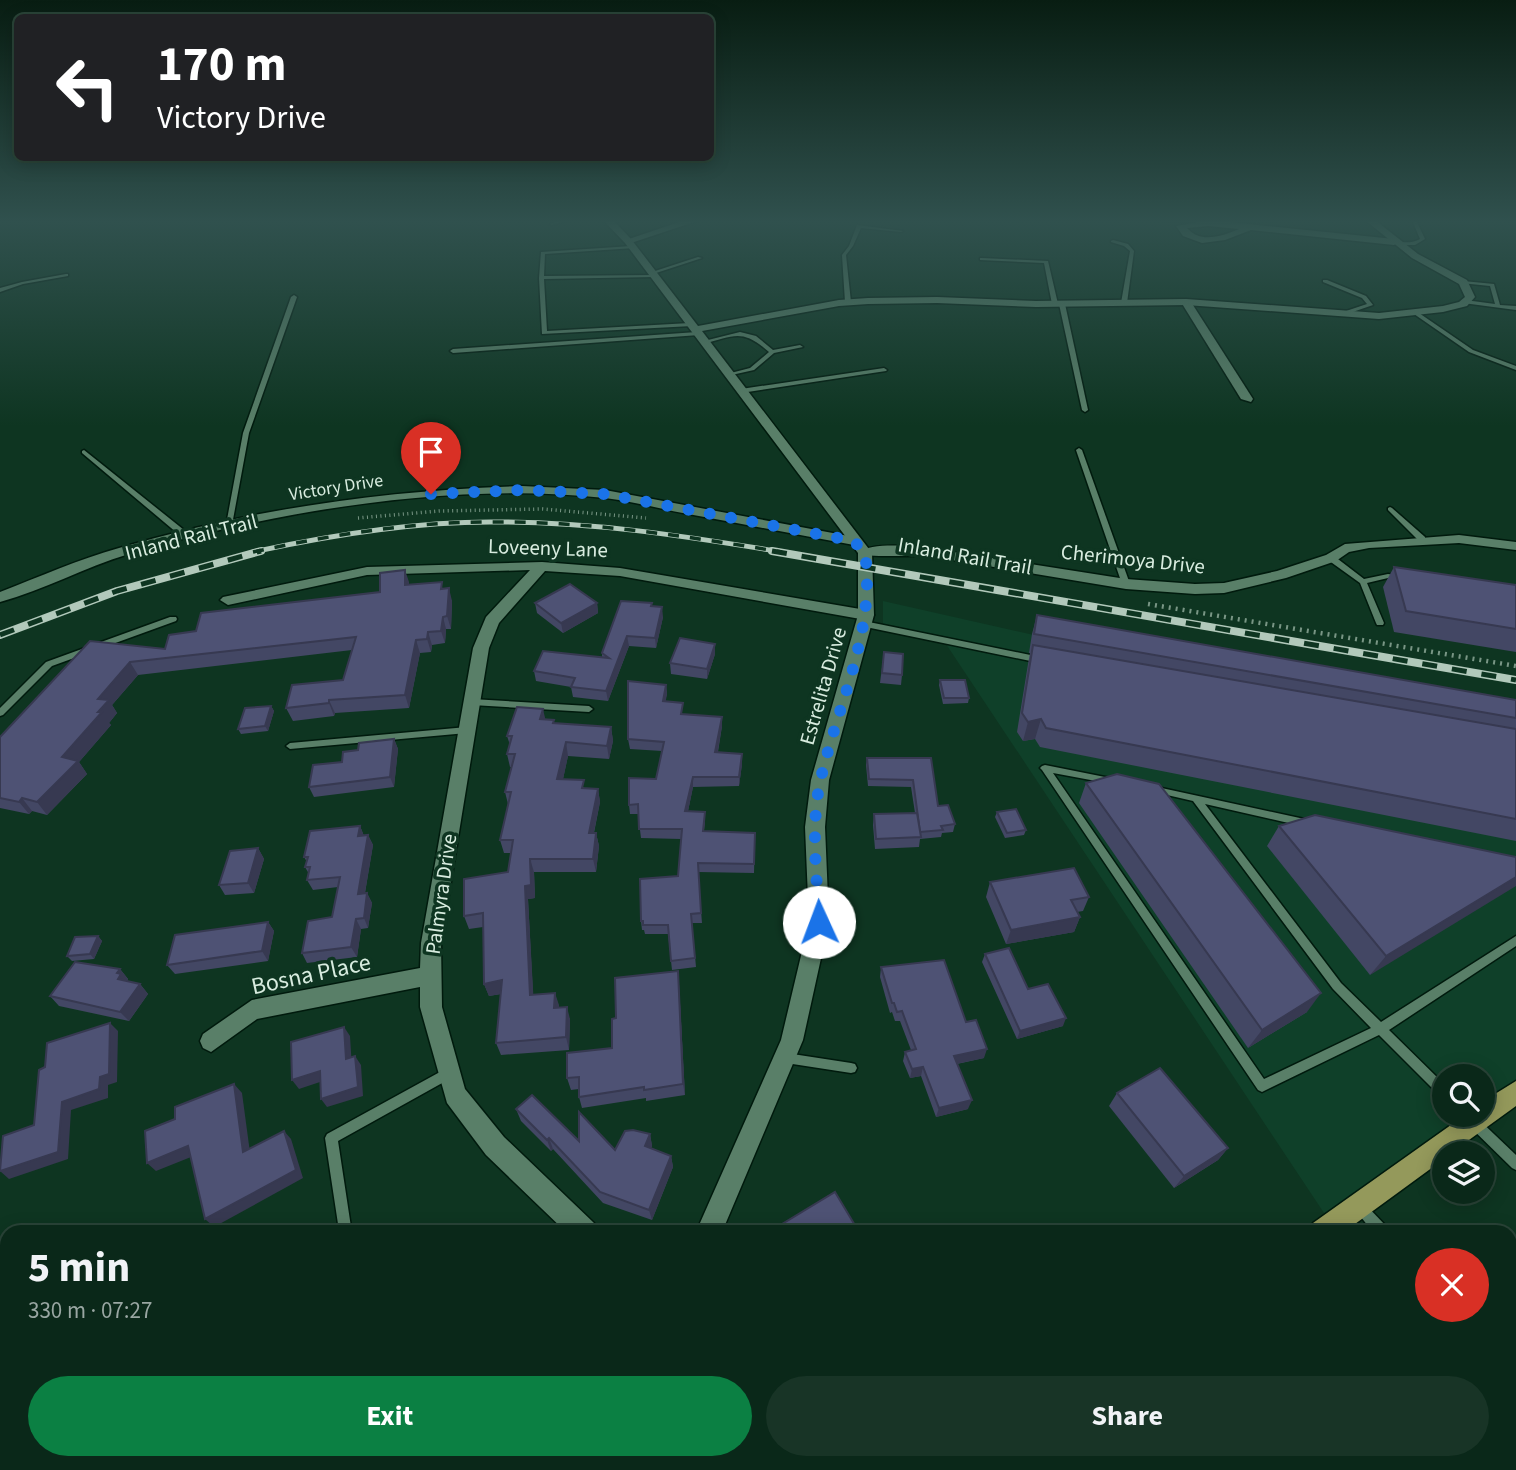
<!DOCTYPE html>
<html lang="en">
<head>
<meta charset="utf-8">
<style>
	body { margin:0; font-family:"Source Sans 3",sans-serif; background:#183426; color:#f1f3f6; height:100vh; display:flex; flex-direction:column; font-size:26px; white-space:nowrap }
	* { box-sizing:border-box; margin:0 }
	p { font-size:23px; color:#99a6a2 }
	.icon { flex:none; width:38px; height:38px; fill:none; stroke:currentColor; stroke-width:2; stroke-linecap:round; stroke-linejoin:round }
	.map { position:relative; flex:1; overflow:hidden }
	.panel { position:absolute; left:0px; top:1225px; width:1517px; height:245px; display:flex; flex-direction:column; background:#0a2819; border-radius:21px 21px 0 0; box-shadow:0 4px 18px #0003,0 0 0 2px #2a4438 }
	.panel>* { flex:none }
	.hud { position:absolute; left:14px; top:14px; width:700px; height:147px; border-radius:10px; box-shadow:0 4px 18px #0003,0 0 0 2px #2a4438; background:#202124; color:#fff; overflow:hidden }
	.buttons { position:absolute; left:1432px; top:1064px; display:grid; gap:14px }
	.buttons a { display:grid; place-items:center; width:63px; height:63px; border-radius:50%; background:#0a2819; box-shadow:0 4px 18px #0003,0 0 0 2px #2a4438; font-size:35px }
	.pin { position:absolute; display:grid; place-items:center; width:60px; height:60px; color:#fff; margin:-72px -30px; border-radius:50% 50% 50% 0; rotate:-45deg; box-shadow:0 0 7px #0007 }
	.pin .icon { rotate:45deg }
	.me { position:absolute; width:77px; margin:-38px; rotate:358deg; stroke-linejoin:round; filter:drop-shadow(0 0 5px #0008) }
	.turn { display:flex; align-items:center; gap:24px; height:147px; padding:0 28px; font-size:32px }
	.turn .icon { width:91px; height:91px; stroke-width:2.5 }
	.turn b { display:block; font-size:49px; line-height:60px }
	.round { display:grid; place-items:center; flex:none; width:74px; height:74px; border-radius:37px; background:#183426 }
	.overview { display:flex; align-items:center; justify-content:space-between; height:119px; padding:0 28px }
	h1 { font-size:42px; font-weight:700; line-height:52px }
	.primary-button { display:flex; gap:14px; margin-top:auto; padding:14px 28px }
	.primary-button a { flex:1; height:80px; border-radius:42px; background:#0b8043; color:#fff; font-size:28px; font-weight:700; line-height:80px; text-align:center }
	.primary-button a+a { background:#183426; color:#f1f3f6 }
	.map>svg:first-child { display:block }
</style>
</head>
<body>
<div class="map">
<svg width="1516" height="1470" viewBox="0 0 1516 1470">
	<rect width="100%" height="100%" fill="#0e3521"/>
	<path fill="#0f4029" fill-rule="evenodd" d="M883,601L1034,635L1516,722V1091L1332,1225L944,641L883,628ZM1444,1076H1482V1115H1444Z"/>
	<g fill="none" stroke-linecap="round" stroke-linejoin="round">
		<g stroke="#001a0d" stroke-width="3">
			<g id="service">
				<path d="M559,220H568L552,225L550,224Z"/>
				<path d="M1152,220H1194V221L1192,222Z"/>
				<path d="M1412,220H1416L1425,239L1415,245H1396V244C1405,240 1409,245 1420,239Z"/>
				<path d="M857,225L903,231L901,232L861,228L853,246L846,255L851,302L848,304L845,302L842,255L849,246Z"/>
				<path d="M1113,240L1128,244L1134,251L1127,303L1124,305L1121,303L1130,251L1124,246L1111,242V241Z"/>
				<path d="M632,246L634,247V248L545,254L544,276L654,275L656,276L654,277L544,279L547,331L690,323L692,324V326L542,334L539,278L541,252Z"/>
				<path d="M698,257L702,258L653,274L649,273Z"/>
				<path d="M982,258L1048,261L1058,304L1055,306L1052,304L1044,263L980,260V258Z"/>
				<path d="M66,274H68V276L23,284L0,292V288L22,282Z"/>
				<path d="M1323,280H1327L1366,296L1373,305L1344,315H1340V313L1367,304L1362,298L1323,282Z"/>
				<path d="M1463,281L1494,284L1500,305L1516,306V310L1463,303V301L1465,300L1495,304L1490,286L1461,283V282Z"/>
				<path d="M294,295L297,297L249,433L232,525L229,527L227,526L226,525L243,433L291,297Z"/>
				<path d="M1062,302L1065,304L1088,410L1085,412L1082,410L1059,304Z"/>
				<path d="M1416,311L1473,350L1516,366V370L1469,352L1414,314L1413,313Z"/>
				<path d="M697,332L700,334L699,335L453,353L450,351L453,349Z"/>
				<path d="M740,332L756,336L773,350L800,345L803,347L774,353L754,370L727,376V374L750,368L769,352C742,328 734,336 703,344L700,342Z"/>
				<path d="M884,368L887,370L886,371L741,393L738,391L741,389Z"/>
				<path d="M1079,448L1082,450L1130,584L1129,586H1126L1122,584L1076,450Z"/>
				<path d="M84,450L189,534V538H183L82,453V451Z"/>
				<path d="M1390,507L1392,508L1425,537V541H1419L1388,510V508Z"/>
				<path d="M1328,556H1334L1364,579L1388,574L1402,576V580L1388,578L1367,583L1384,623L1383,625H1377L1376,623L1360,583L1328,560Z"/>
				<path d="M170,617H176L177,619L176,621L52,666L3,715L0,716V708L46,662Z"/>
				<path d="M864,621L1040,657L1044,660L1040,663L861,626L860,624Z"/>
				<path d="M472,699L589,706L593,709L589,712L472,705L468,702Z"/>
				<path d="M467,727L471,730L467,733L290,749L286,746L290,743Z"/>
				<path d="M1045,765L1115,779L1117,781L1115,783L1112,784L1053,773L1264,1079L1371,1028L1333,989L1193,801L1154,792L1152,790L1154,788L1157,787L1309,820L1311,823L1309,826L1306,827L1205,804L1341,983L1381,1022L1516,936V946L1389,1030L1444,1084V1098L1440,1096L1379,1035L1266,1090L1262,1092L1258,1090L1042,770L1040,768L1042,766Z"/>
				<path d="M786,1053L851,1063L855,1064L857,1068L855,1072L851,1073L786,1063L782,1062L780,1058L782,1054Z"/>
				<path d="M449,1067L453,1069L455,1073L453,1077L338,1141L351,1227L349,1232H328L329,1227L338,1224L325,1138L327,1134Z"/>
				<path d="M1460,1115H1474L1516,1155V1170L1512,1168L1462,1119Z"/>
				<path d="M1360,1201L1364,1203L1387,1227L1388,1232H1373L1356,1211L1354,1207L1356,1203Z"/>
				<path d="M258,1225L263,1226L264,1232H252L253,1226Z"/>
				<path d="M837,1463H852L855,1470H840Z"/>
				<path d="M1220,1463H1236L1239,1470H1223Z"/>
			</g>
		</g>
		<g stroke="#001a0d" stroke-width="3">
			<g id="minor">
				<path d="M685,220H700L631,243L623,241Z"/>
				<path d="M1210,220L1394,239L1399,242L1394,245L1251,230L1225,240L1202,243L1183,236L1176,226ZM1208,226L1239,229C1222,236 1201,244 1187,228Z"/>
				<path d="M1182,300L1191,302L1253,399L1251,402L1241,399L1181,302Z"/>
				<path d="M522,486L605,490L854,537L861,541L854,545C799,535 743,524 688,514C660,509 632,501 605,498C454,481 274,511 129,554C85,567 44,590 0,602V592C39,577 79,559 119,548C251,509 385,490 522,486Z"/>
				<path d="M1459,535L1516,542V550L1459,543L1369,548L1349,552L1336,561L1286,578L1224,593L1195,594L1126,589L928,556C914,555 864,558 858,553C871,542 910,546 928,548L1126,579L1195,584L1224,583L1277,571L1326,555L1345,544Z"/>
				<path d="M542,562L620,568L866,610L874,615L866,620L620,576L545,571L499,623L489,648L441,943L442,1007L465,1089L504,1137L594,1223L598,1232H566L486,1155L447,1103L420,1007V987L257,1019L211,1052L203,1048L200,1041L203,1034L252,1000L420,968L421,943L473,648L486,617L530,570L367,575L228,605L220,600L223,597L367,567Z"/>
			</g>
		</g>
		<g stroke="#001a0d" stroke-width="3">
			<g id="tertiary">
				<path d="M603,220H613L631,239L698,326L839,300L868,298L937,297L1036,301L1186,299L1379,313L1443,306L1459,302L1465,297L1459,284L1412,258L1365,220H1375L1418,254L1467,280L1475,297L1467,306L1443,312L1379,319L1186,305L1036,307L937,303L868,304L839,306L702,331L872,553L874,615L829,780L825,827L829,922L803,1040L722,1232H696L781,1040L809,922L805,827L811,780L858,615V553L625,243Z"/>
				<path d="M683,1463H713L715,1470H685Z"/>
			</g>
		</g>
		<g stroke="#001a0d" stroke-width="3">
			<g id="primary">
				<path d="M1516,1081V1106L1451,1153H1444V1159L1344,1232H1309L1313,1223L1465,1115H1482V1102Z"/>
				<path d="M977,1463H1014L1011,1470H974Z"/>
			</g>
		</g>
		<path stroke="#799685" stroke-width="3.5" stroke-dasharray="1 3.5" stroke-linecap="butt" d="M358,518L439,511L543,509L646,518"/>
		<path stroke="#799685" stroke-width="4.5" stroke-dasharray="2 5" stroke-linecap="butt" d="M1148,604L1516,666"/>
		<use href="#service" fill="#597f68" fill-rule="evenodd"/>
		<use href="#minor" fill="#597f68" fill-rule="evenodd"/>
		<use href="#tertiary" fill="#597f68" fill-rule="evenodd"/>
		<use href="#primary" fill="#94995b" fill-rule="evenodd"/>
		<g stroke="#b2c9bb" stroke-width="5">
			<path id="rail-far1" d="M253,552C331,535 410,522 490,522C588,521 685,536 782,552"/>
		</g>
		<g stroke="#b2c9bb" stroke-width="8">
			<g id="rail">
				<path d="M772,551L1516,680"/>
				<path d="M0,635L117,591L261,551"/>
			</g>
		</g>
		<use href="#rail-far1" stroke="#0e3521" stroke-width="3.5" stroke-dasharray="11" stroke-linecap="butt"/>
		<use href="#rail" stroke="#0e3521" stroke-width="5" stroke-dasharray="15" stroke-linecap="butt"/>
	</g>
	<g fill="#434764">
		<path d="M1394,567L1516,585V652L1394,632L1383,587Z"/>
		<path d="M409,582V585L444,588L452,601L451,629H446L445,643L432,645L431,652L420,653L409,708L335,713L334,716L293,721L286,708L343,680L352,650L138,675L112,705L117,713L109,723L111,725L79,762L87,774L47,815L32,811L29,814L0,808V737L90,641L165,649L196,631L380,592Z"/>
		<path d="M535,603H597L598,613L563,633L537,613Z"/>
		<path d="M652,606L663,617L656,648L629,646L608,701L573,697L571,687L536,681L534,671L602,658V653Z"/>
		<path d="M1037,615L1516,700V841L1040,747L1035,739L1023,741L1017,732L1028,664L1030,653H1029L1032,634Z"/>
		<path d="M884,652L902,675L901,685L880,683Z"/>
		<path d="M715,654L707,679L671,674L670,663Z"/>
		<path d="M940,680L969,698L968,703L943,704L939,685Z"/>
		<path d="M666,685L667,694L665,701L683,714L722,726L718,752L742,764L739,786L693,787L688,811L705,822L704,831L755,833L754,873L698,872L702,923H692L696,967L672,970L668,934H645L644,930H642L641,921L678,876L681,839L641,838L638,814H630L629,805L656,779L662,751L630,749L628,739Z"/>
		<path d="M271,706L274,711L268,731L241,734L238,729Z"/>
		<path d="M546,720L555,723L611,727L613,741L609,759L568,756L563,779L585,788L598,789L600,802L594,833H596L599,846L596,872H534L535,898L528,899L533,994L559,1005V1007L570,1019L569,1050L501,1055L496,1043L501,994L489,996L484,984L483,927L469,929L464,916L508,872L511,853H504L500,840L508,804L505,792L512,767H510L507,754L510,745L507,736Z"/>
		<path d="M394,739L398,749L394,787L314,797L309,787L342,762L358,750Z"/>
		<path d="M867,758H931L938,806L955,824L953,832L942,833L941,837L920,839L919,847L875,849L873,825L874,814L915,813L911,787L868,786L866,765Z"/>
		<path d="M1086,783L1307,1012L1248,1048L1079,803Z"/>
		<path d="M997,812L1026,830L1024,835L1005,838L995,817Z"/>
		<path d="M360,826L364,836L368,835L373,845L365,893H367L372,903L368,928L361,929L357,957L307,963L302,953L332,917L338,887L313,890L307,880L309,874L305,867L307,862L304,857Z"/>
		<path d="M1279,826L1516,857L1370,975L1267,846Z"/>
		<path d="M258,848L264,859L254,893L225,895L219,885Z"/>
		<path d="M990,882L1089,897L1083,911L1077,912L1080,917L1074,932L1006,944L986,897Z"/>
		<path d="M268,922L274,931L268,961L175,974L167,965Z"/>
		<path d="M98,936L102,941L94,959L72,961L67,956Z"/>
		<path d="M985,954L1028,989L1063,1026L1017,1039L982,962Z"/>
		<path d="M881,967L966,1022L984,1058L957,1064L968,1109L936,1117L921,1076L910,1078L903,1061L905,1052L911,1050L900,1021H895L892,1012L890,1013L880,977Z"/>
		<path d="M120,969L128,979L127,981L140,984L148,994L129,1021L59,1006L50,996Z"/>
		<path d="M679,984L685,1095L646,1101V1098L582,1108L579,1097V1089L571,1090L567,1078L612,1048L616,1018Z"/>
		<path d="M1117,1093L1228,1148L1218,1160L1174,1188L1109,1106Z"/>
		<path d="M516,1109L579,1141L615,1150L650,1134L652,1146L651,1148L671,1156L673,1167L652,1220L603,1203L553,1149L551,1151L521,1121Z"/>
		<path d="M1516,1264V1280L1510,1274V1269Z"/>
		<path d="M1318,1463H1489L1485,1470H1323Z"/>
	</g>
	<g fill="#373951">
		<path d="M405,570L409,582V598L405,585Z"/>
		<path d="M449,588L452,601L451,629L447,616Z"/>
		<path d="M597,603L598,613L563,633L561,623Z"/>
		<path d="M662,607L663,617L656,648L655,638Z"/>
		<path d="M443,617L446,629L445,643L441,631Z"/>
		<path d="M428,632L432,645L431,652L427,639Z"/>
		<path d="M627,636L629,646L608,701L606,691Z"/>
		<path d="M416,640L420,653L409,708L405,695Z"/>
		<path d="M715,644V654L707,679V669Z"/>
		<path d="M130,662L138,675L112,705L117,713L109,723L111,725L79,762L87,774L47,815L37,802L62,757L98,712V699Z"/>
		<path d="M666,685L667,694L664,711L663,701Z"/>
		<path d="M329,700L335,713L334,716L329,703Z"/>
		<path d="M271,706L274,711L268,731L265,726Z"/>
		<path d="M543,709L546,722L540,719Z"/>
		<path d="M722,717V726L716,762L715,752Z"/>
		<path d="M1041,719L1035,739L1023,741L1028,722Z"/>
		<path d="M611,727L613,741L609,759L607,746Z"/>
		<path d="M394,739L398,749L394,787L390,777Z"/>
		<path d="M566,742L568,756L560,793L557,779Z"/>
		<path d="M742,754V764L739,786V777Z"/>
		<path d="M693,777V787L686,821L685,811Z"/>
		<path d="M598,789L600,802L591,846L589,833Z"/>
		<path d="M22,798L32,811L29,814L19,802Z"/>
		<path d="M360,826L364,836H358Z"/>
		<path d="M596,833L599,846L596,872L593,859Z"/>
		<path d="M368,835L373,845L363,904L358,894Z"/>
		<path d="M258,848L264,859L254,893L248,883Z"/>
		<path d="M530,859L534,872L535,898L528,899L534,1007L530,995L525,886Z"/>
		<path d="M1516,877V886L1370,975L1386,956Z"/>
		<path d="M367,893L372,903L368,928L364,918Z"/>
		<path d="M1080,917L1074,932L1006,944L1011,930Z"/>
		<path d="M356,919L361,929L357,957L351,947Z"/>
		<path d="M268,922L274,931L268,961L262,951Z"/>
		<path d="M98,936L102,941L94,959L90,954Z"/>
		<path d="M120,969L128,979L127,981L118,979L117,973Z"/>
		<path d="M678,971L679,984L685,1095L683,1084Z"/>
		<path d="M502,980L506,993L489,996L484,984Z"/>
		<path d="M140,984L148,994L129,1021L120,1012Z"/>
		<path d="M555,993L559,1005L558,1020L554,1008Z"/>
		<path d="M1321,993L1307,1012L1248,1048L1262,1030Z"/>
		<path d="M567,1007L570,1019L569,1050L566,1037Z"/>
		<path d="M1066,1018L1063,1026L1017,1039L1020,1031Z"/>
		<path d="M110,1023L118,1031L117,1082L108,1085V1098L71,1110L68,1159L9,1179L0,1171L62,1102L100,1077Z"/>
		<path d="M344,1027L350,1036L352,1068L346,1059Z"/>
		<path d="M987,1049L984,1058L951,1065L954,1056Z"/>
		<path d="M355,1056L361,1065L363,1096L327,1107L321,1099Z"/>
		<path d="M923,1067L921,1076L910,1078L912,1069Z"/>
		<path d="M320,1071L326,1080L299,1089L292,1080Z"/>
		<path d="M234,1084L242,1093L251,1160L243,1152Z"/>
		<path d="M972,1100L968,1109L936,1117L939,1108Z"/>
		<path d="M284,1131L291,1139L303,1178L214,1227L205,1219Z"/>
		<path d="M650,1134L652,1146L648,1157L645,1146Z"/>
		<path d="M549,1138L553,1149L551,1151L547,1140Z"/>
		<path d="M188,1146L196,1155L156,1171L147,1163Z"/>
		<path d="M1228,1148L1218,1160L1174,1188L1184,1176Z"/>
		<path d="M671,1156L673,1167L652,1220L649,1210Z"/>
		<path d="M382,1463H406V1464L395,1470H370Z"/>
	</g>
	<g fill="#4e5274" stroke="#373951" stroke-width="2">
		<path d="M1394,567L1516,585V629L1406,611Z"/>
		<path d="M405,570V585L442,582L441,589L449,588L447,616L443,617L441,631L428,632L427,639L416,640L405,695L329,700V703L286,708L292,685L343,680L356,637L130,662L98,699L109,700L98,712H102L62,757L78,761L37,802L22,798L19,802L0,798V737L90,641L165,649L169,635L196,631L201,613L380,592V573Z"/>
		<path d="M570,584L597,603L561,623L535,603Z"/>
		<path d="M621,601L652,603L651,606L662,607L655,638L627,636L606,691L571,687L575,678L534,671L543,651L609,658L602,653Z"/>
		<path d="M1037,615L1516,700V718L1034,634Z"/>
		<path d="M680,638L715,644L707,669L670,663Z"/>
		<path d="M1033,645L1516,729V819L1046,728L1041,719L1028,722L1022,713Z"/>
		<path d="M884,652L903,654L902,675L882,673Z"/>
		<path d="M940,680H965L969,698H944Z"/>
		<path d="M628,681L666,685L663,701L683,703L681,714L722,717L715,752L742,754L739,777H693L685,811L705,812L703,831L755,833L754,864L698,863L701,913L691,914L695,958L671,961L668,925H643V921H641L640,879L678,876L682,829H639L638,804L629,805V778L656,779L664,742L628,739Z"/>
		<path d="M271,706L265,726L238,729L245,708Z"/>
		<path d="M517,707L543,709L540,719L554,720L553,723L611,727L607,746L566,742L557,779L584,780L582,788L598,789L589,833H596L593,859H530L531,885L525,886L530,995L555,993L554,1008L567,1007L566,1037L496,1043L502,980L484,984L483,913L464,916V879L508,872L513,840H500L511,792H505L515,754H507L512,736H507Z"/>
		<path d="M394,739L390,777L309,787L313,765L342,762L343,752L358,750L359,743Z"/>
		<path d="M867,758H931L938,806L948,805L955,824L941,826L943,830L920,832L913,780L869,779Z"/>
		<path d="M1117,774L1159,784L1321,993L1262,1030L1086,783Z"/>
		<path d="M1016,809L1026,830L1007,833L997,812Z"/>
		<path d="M917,813L921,837L876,839L874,814Z"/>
		<path d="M1315,815L1516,857V877L1386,956L1279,826Z"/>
		<path d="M360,826L358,836L368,835L358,894L367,893L364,918L356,919L351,947L302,953L308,921L332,917L340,877L307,880L310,867H305L308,857H304L310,831Z"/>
		<path d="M258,848L248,883L219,885L230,851Z"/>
		<path d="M1074,868L1089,897L1071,900L1080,917L1011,930L990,882Z"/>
		<path d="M268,922L262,951L167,965L175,935Z"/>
		<path d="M98,936L90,954L67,956L75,937Z"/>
		<path d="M1009,948L1028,989L1048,984L1066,1018L1020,1031L985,954Z"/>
		<path d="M944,960L966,1022L976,1020L987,1049L954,1056L972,1100L939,1108L923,1067L912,1069L905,1052L916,1049L902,1011L897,1012L894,1003H892L881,967Z"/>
		<path d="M75,962L120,969L117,973L121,974L118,979L140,984L120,1012L50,996Z"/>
		<path d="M678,971L683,1084L644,1090V1087L579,1097V1077L567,1078V1053L612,1048V1019L616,1018L615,978Z"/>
		<path d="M110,1023L109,1074L100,1077L99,1089L62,1102L58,1152L0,1171L3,1136L34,1125L39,1070L45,1067L47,1043Z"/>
		<path d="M344,1027L346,1059L355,1056L358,1087L321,1099L320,1071L292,1080L291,1042Z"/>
		<path d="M1160,1068L1228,1148L1184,1176L1117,1093Z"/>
		<path d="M234,1084L243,1152L284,1131L296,1170L205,1219L188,1146L147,1163L145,1131L175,1119V1107Z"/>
		<path d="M532,1095L579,1141V1112L615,1150L625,1131L633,1130L650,1134L645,1146L671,1156L649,1210L600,1192L549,1138L547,1140L516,1109Z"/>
		<path d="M835,1192L859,1232H769Z"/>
		<path d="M233,1463H382L370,1470H229L228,1466Z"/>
		<path d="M494,1463H588L591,1470H483Z"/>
		<path d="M1338,1463H1489L1490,1465L1485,1470H1344Z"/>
	</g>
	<linearGradient id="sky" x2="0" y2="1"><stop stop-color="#081d12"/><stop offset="0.52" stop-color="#30514e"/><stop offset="1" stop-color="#30514e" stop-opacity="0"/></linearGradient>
	<rect width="1516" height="426" fill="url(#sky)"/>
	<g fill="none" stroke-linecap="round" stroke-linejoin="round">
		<path stroke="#1a73e8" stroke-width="12" stroke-dasharray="0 21.6" d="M431,494L522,490L605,494L854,541L865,554C876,630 838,704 821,778C810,824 817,875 819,922"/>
	</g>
	<g text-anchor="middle" stroke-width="7" stroke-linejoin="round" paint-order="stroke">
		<g font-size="18" fill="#d8ecdf" stroke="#0e3521">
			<text transform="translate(336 487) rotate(-9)" y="6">Victory Drive</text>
		</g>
		<g font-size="21" fill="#d8ecdf" stroke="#0e3521">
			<text transform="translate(191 537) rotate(-14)" y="7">Inland Rail Trail</text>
			<text transform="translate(548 548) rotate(2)" y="7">Loveeny Lane</text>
			<text transform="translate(965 556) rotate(10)" y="7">Inland Rail Trail</text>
			<text transform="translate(1133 559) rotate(6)" y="7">Cherimoya Drive</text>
			<text transform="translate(823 686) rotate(-74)" y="7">Estrelita Drive</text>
			<text transform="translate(441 894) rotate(-82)" y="7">Palmyra Drive</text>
		</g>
		<g font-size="24" fill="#d8ecdf" stroke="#0e3521">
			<text transform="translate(311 974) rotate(-12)" y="8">Bosna Place</text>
		</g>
	</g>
</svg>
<div class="buttons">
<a><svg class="icon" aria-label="search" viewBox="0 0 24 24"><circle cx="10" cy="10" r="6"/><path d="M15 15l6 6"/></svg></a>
<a><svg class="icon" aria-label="layers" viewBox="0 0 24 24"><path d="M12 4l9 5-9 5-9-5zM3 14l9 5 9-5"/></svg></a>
</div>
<div class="pin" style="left:431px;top:494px;background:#d93025"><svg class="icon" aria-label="arrive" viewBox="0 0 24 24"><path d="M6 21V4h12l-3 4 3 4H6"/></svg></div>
<svg class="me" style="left:819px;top:922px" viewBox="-20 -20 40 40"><circle r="19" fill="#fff"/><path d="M0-13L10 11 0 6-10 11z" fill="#1a73e8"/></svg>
<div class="hud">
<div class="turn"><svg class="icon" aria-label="left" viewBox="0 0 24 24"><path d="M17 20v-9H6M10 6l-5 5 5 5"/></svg><div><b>170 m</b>Victory Drive</div></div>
</div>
<section class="panel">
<div class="overview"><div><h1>5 min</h1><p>330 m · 07:27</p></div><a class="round" style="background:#d93025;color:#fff"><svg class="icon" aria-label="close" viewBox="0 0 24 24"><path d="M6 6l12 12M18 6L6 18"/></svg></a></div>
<div class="primary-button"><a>Exit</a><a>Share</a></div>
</section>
</div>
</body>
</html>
